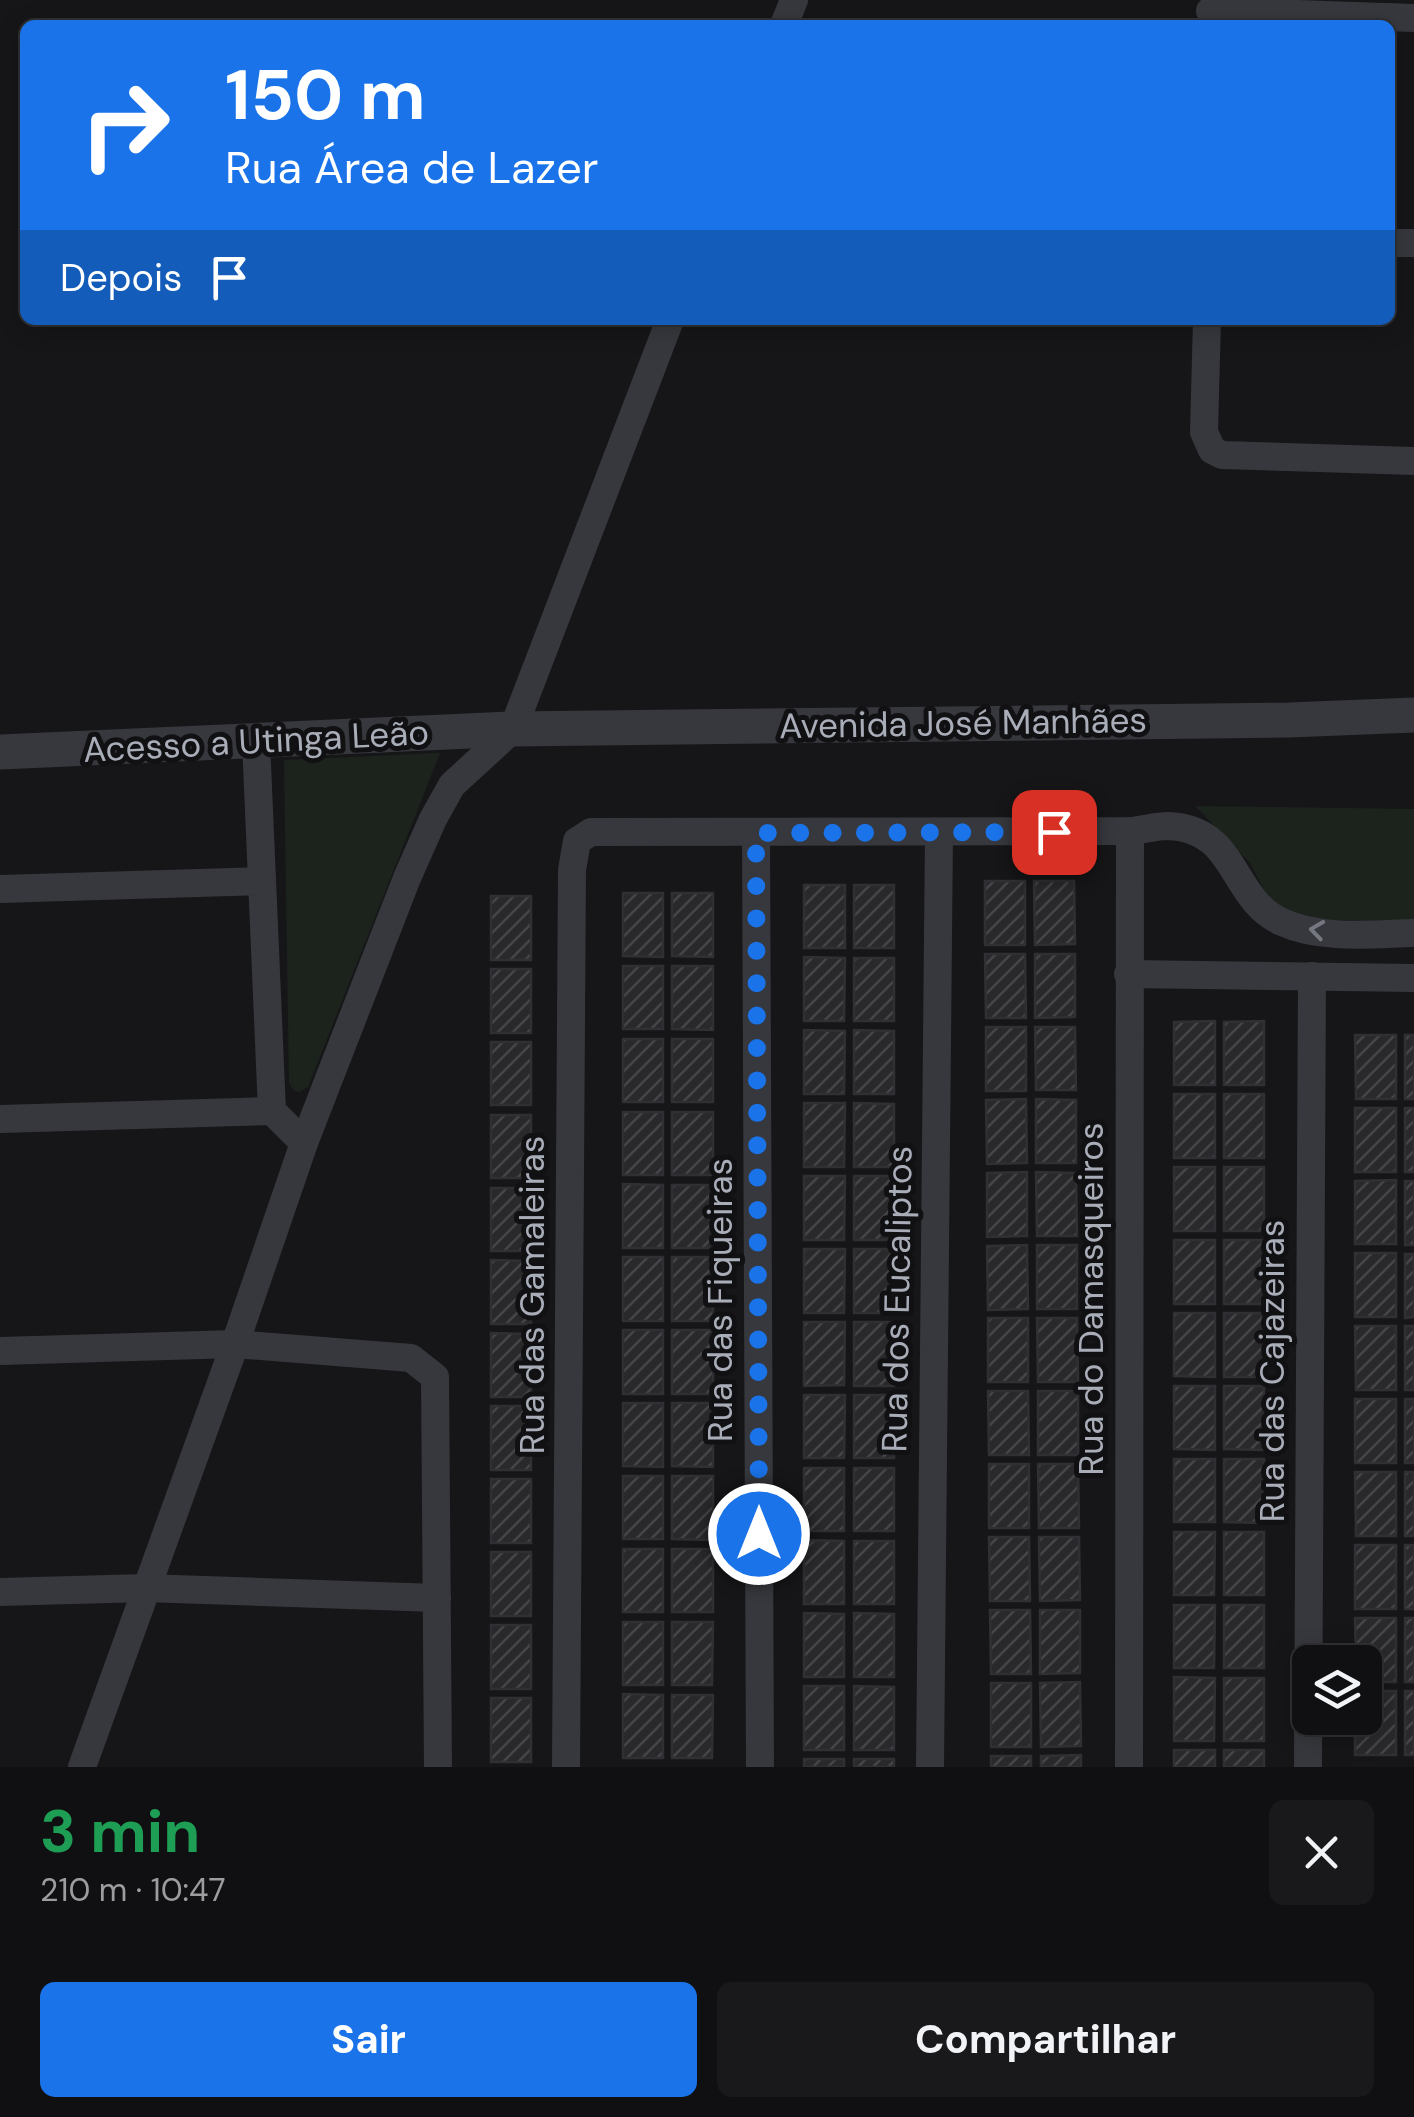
<!DOCTYPE html>
<html lang="pt">
<head>
<meta charset="utf-8">
<style>
	body { margin:0; font-family:"DM Sans",sans-serif; background:#19191b; color:#f1f3f6; height:100vh; display:flex; flex-direction:column; font-size:38px; white-space:nowrap }
	* { box-sizing:border-box; margin:0 }
	p { font-size:32px; color:#9c9d9f }
	.icon { flex:none; width:55px; height:55px; fill:none; stroke:currentColor; stroke-width:2; stroke-linecap:round; stroke-linejoin:round }
	.map { position:relative; height:1767px; overflow:hidden }
	.panel { display:flex; flex-direction:column; background:#101012; flex:1 }
	.panel>* { flex:none }
	.banner { position:absolute; left:20px; top:20px; width:1375px; height:305px; border-radius:15px; box-shadow:0 5px 25px #0003,0 0 0 2px #303032; background:#1a73e8; color:#fff; overflow:hidden }
	.controls { position:absolute; left:1292px; top:1645px; display:grid; gap:20px }
	.controls a { display:grid; place-items:center; width:90px; height:90px; border-radius:15px; background:#101012; box-shadow:0 5px 25px #0003,0 0 0 2px #303032; font-size:50px }
	.pin { position:absolute; display:grid; place-items:center; width:85px; height:85px; color:#fff; margin:-42px; border-radius:20px; box-shadow:0 5px 15px #0006 }
	.me { position:absolute; width:110px; margin:-55px; rotate:0deg; stroke-linejoin:round; filter:drop-shadow(0 0 8px #0008) }
	.turn { display:flex; align-items:center; gap:35px; height:210px; padding:0 40px; font-size:45px }
	.turn .icon { width:130px; height:130px; stroke-width:2.5 }
	.turn b { display:block; font-size:70px; line-height:85px }
	.then { display:flex; align-items:center; height:95px; padding:0 40px; background:#0003; gap:20px; font-size:38px }
	.round { display:grid; place-items:center; flex:none; width:105px; height:105px; border-radius:15px; background:#19191b }
	.headline { display:flex; align-items:center; justify-content:space-between; height:170px; padding:0 40px }
	h1 { font-size:60px; font-weight:700; line-height:75px; color:#1e9e55 }
	.primary-button { display:flex; gap:20px; margin-top:auto; padding:20px 40px }
	.primary-button a { flex:1; height:115px; border-radius:15px; background:#1a73e8; color:#fff; font-size:40px; font-weight:700; line-height:115px; text-align:center }
	.primary-button a+a { background:#19191b; color:#f1f3f6 }
	.map>svg:first-child { display:block }
</style>
</head>
<body>
<div class="map">
<svg width="1414" height="1767" viewBox="0 0 1414 1767">
	<defs>
		<pattern id="building-hatch" width="6" height="6" patternUnits="userSpaceOnUse" patternTransform="scale(2.5)"><rect width="6" height="6" fill="#29292c"/><path d="M-1 1l2-2M0 6l6-6M5 7l2-2" fill="none" stroke="#454548"/></pattern>
	</defs>
	<rect width="100%" height="100%" fill="#161618"/>
	<g fill="#1c231d">
		<path d="M440,753L308,1087L300,1092L294,1091L289,1083L284,760Z"/>
		<path d="M1195,806L1414,809V921L1308,920L1289,914L1265,892L1250,863Z"/>
	</g>
	<g fill="url(#building-hatch)" stroke="#303034" stroke-width="2.5">
		<rect x="985" y="881" width="40" height="64"/>
		<path d="M1034,881H1074L1075,944L1035,945Z"/>
		<rect x="804" y="885" width="41" height="63"/>
		<rect x="854" y="885" width="40" height="63"/>
		<path d="M623,893H663V957L623,956Z"/>
		<path d="M672,893H713V957L672,956Z"/>
		<rect x="491" y="896" width="40" height="64"/>
		<path d="M985,954H1025L1026,1018H986Z"/>
		<path d="M1035,954H1075V1017L1035,1018Z"/>
		<path d="M804,957L845,958L844,1021H804Z"/>
		<rect x="854" y="958" width="40" height="63"/>
		<rect x="623" y="966" width="40" height="63"/>
		<path d="M672,966H713V1030L672,1029Z"/>
		<rect x="491" y="969" width="40" height="64"/>
		<path d="M1215,1021V1085H1174V1022Z"/>
		<path d="M1264,1021V1085H1224V1022Z"/>
		<rect x="986" y="1027" width="40" height="64"/>
		<path d="M1035,1027H1075L1076,1090H1036Z"/>
		<path d="M804,1030L845,1031L844,1094H804Z"/>
		<path d="M854,1030L894,1031V1094H854Z"/>
		<path d="M1355,1035H1396V1099H1356Z"/>
		<rect x="1405" y="1035" width="9" height="64"/>
		<rect x="623" y="1039" width="40" height="63"/>
		<rect x="672" y="1039" width="41" height="63"/>
		<rect x="491" y="1042" width="40" height="63"/>
		<rect x="1174" y="1094" width="41" height="64"/>
		<rect x="1224" y="1094" width="40" height="64"/>
		<path d="M1026,1099L1027,1163L987,1164L986,1100Z"/>
		<path d="M1036,1099L1076,1100V1163H1036Z"/>
		<path d="M804,1103H845L844,1167H804Z"/>
		<path d="M854,1103L894,1104V1167H854Z"/>
		<rect x="1355" y="1108" width="41" height="64"/>
		<rect x="1405" y="1108" width="9" height="64"/>
		<rect x="623" y="1112" width="40" height="63"/>
		<rect x="672" y="1112" width="41" height="63"/>
		<rect x="491" y="1115" width="40" height="63"/>
		<rect x="1174" y="1167" width="41" height="64"/>
		<rect x="1224" y="1167" width="40" height="64"/>
		<path d="M1027,1172V1236L987,1237V1173Z"/>
		<path d="M1036,1172L1076,1173L1077,1236H1037Z"/>
		<path d="M804,1176H845L844,1240H804Z"/>
		<rect x="854" y="1176" width="40" height="64"/>
		<path d="M1396,1180V1244H1355V1181Z"/>
		<rect x="1405" y="1181" width="9" height="64"/>
		<path d="M623,1184L663,1185V1248H623Z"/>
		<rect x="672" y="1185" width="41" height="63"/>
		<rect x="491" y="1188" width="40" height="63"/>
		<rect x="1174" y="1240" width="41" height="64"/>
		<rect x="1224" y="1240" width="40" height="64"/>
		<path d="M1027,1245L1028,1309L988,1310L987,1246Z"/>
		<rect x="1037" y="1245" width="40" height="64"/>
		<path d="M804,1249H845L844,1313H804Z"/>
		<rect x="854" y="1249" width="40" height="64"/>
		<rect x="1355" y="1253" width="41" height="64"/>
		<path d="M1405,1254H1414V1317L1405,1318Z"/>
		<rect x="623" y="1257" width="40" height="64"/>
		<rect x="672" y="1257" width="41" height="64"/>
		<path d="M491,1260L531,1261V1324H491Z"/>
		<path d="M1174,1313H1215V1377L1174,1376Z"/>
		<rect x="1224" y="1313" width="40" height="64"/>
		<rect x="988" y="1318" width="40" height="64"/>
		<path d="M1037,1318H1077L1078,1382H1038Z"/>
		<path d="M804,1322H845L844,1385L804,1386Z"/>
		<rect x="854" y="1322" width="40" height="64"/>
		<path d="M1355,1326H1396V1390H1356Z"/>
		<rect x="1405" y="1326" width="9" height="64"/>
		<rect x="623" y="1330" width="40" height="64"/>
		<rect x="672" y="1330" width="41" height="64"/>
		<path d="M491,1333L531,1334V1397H491Z"/>
		<path d="M1174,1386H1215V1450L1174,1449Z"/>
		<path d="M1224,1386H1264V1450L1224,1449Z"/>
		<path d="M988,1391H1028L1029,1455H989Z"/>
		<rect x="1038" y="1391" width="40" height="64"/>
		<path d="M804,1395H845L844,1458H804Z"/>
		<rect x="854" y="1395" width="40" height="63"/>
		<rect x="1355" y="1399" width="41" height="64"/>
		<rect x="1405" y="1399" width="9" height="64"/>
		<path d="M623,1403H663V1467L623,1466Z"/>
		<path d="M672,1403H713V1467L672,1466Z"/>
		<rect x="491" y="1406" width="40" height="64"/>
		<rect x="1174" y="1459" width="41" height="63"/>
		<path d="M1224,1459H1264V1523L1224,1522Z"/>
		<rect x="989" y="1464" width="40" height="64"/>
		<path d="M1038,1464H1078L1079,1528H1039Z"/>
		<rect x="804" y="1468" width="40" height="63"/>
		<rect x="854" y="1468" width="40" height="63"/>
		<path d="M1355,1472H1396V1536H1356Z"/>
		<rect x="1405" y="1472" width="9" height="64"/>
		<rect x="623" y="1476" width="40" height="63"/>
		<path d="M672,1476H713V1540L672,1539Z"/>
		<rect x="491" y="1479" width="40" height="64"/>
		<path d="M1174,1532H1215L1214,1595H1174Z"/>
		<rect x="1224" y="1532" width="40" height="63"/>
		<path d="M989,1537H1029L1030,1601H990Z"/>
		<path d="M1039,1537H1079L1080,1600L1040,1601Z"/>
		<path d="M804,1540L844,1541V1604H804Z"/>
		<rect x="854" y="1541" width="40" height="63"/>
		<rect x="1355" y="1545" width="41" height="64"/>
		<rect x="1405" y="1545" width="9" height="64"/>
		<rect x="623" y="1549" width="40" height="63"/>
		<rect x="672" y="1549" width="41" height="63"/>
		<rect x="491" y="1552" width="40" height="64"/>
		<path d="M1174,1605H1215L1214,1668H1174Z"/>
		<rect x="1224" y="1605" width="40" height="63"/>
		<path d="M990,1610H1030L1031,1674H991Z"/>
		<path d="M1040,1610H1080V1673L1040,1674Z"/>
		<path d="M804,1613L844,1614V1677H804Z"/>
		<path d="M854,1613L894,1614V1677H854Z"/>
		<path d="M1355,1618H1396V1682H1365V1662H1356Z"/>
		<rect x="1405" y="1618" width="9" height="64"/>
		<rect x="623" y="1622" width="40" height="63"/>
		<path d="M672,1622H713L712,1685H672Z"/>
		<rect x="491" y="1625" width="40" height="64"/>
		<path d="M1174,1677L1215,1678L1214,1741H1174Z"/>
		<rect x="1224" y="1678" width="40" height="63"/>
		<path d="M1080,1682L1081,1746L1041,1747L1040,1683Z"/>
		<rect x="991" y="1683" width="40" height="64"/>
		<rect x="804" y="1686" width="40" height="64"/>
		<path d="M854,1686L894,1687V1750H854Z"/>
		<path d="M1365,1691H1396V1755H1355V1718H1365Z"/>
		<rect x="1405" y="1691" width="9" height="64"/>
		<path d="M623,1694L663,1695V1758H623Z"/>
		<path d="M672,1695H713L712,1758H672Z"/>
		<rect x="491" y="1698" width="40" height="64"/>
		<rect x="1174" y="1750" width="41" height="17"/>
		<rect x="1224" y="1750" width="40" height="17"/>
		<path d="M1081,1755V1767H1041V1756Z"/>
		<rect x="991" y="1756" width="40" height="11"/>
		<rect x="804" y="1759" width="40" height="8"/>
		<rect x="854" y="1759" width="40" height="8"/>
	</g>
	<g fill="none" stroke-linecap="round" stroke-linejoin="round">
		<g stroke="#37383d" stroke-width="28">
			<path d="M1210,11L1414,18"/>
			<path d="M784,25L794,0"/>
			<path d="M1390,243H1414"/>
			<path d="M1207,320L1204,432L1212,450L1222,455L1414,461"/>
			<path d="M256,741L272,1111L304,1143"/>
			<path d="M756,833L760,1767"/>
			<path d="M0,889L262,881"/>
			<path d="M1128,974L1414,978"/>
			<path d="M0,1119L272,1111"/>
			<path d="M0,1351L235,1344L411,1358L435,1377L438,1767"/>
			<path d="M0,1592L145,1588L437,1598"/>
			<path d="M82,1767L235,1344L304,1143L407,878L433,819L452,785L513,729L670,320"/>
			<path d="M566,1767L572,870L577,841L591,832L1130,831C1142,830 1156,826 1168,826C1238,828 1230,899 1282,922C1321,940 1373,934 1414,933"/>
			<path d="M930,1767L939,832"/>
			<path d="M1129,1767L1130,831"/>
			<path d="M1308,1767L1312,976"/>
		</g>
		<path stroke="#37383d" stroke-width="35" d="M0,752L513,729L1289,720L1414,715"/>
	</g>
	<defs><path id="oneway-chevron" d="M-2-3.5L2.5 0L-2 3.5" fill="none" stroke-width="1.6" stroke-linecap="round" stroke-linejoin="round" transform="scale(2.5)"/></defs>
	<use stroke="#757881" href="#oneway-chevron" transform="translate(1317 930) rotate(-172)"/>
	<g fill="none" stroke-linecap="round" stroke-linejoin="round">
		<path stroke="#1a73e8" stroke-width="18" stroke-dasharray="0 32.4" d="M759,1534L756,833L1054,832"/>
	</g>
	<g text-anchor="middle" stroke-width="10" stroke-linejoin="round" paint-order="stroke">
		<g font-size="35" fill="#a8adb8" stroke="#111113">
			<text transform="translate(963 723) rotate(-1)" y="12">Avenida José Manhães</text>
			<text transform="translate(256 741) rotate(-3)" y="12">Acesso a Utinga Leão</text>
			<text transform="translate(532 1295) rotate(-90)" y="12">Rua das Gamaleiras</text>
			<text transform="translate(897 1299) rotate(-89)" y="12">Rua dos Eucaliptos</text>
			<text transform="translate(1091 1299) rotate(-90)" y="12">Rua do Damasqueiros</text>
			<text transform="translate(720 1300) rotate(-90)" y="12">Rua das Fiqueiras</text>
			<text transform="translate(1272 1371) rotate(-90)" y="12">Rua das Cajazeiras</text>
		</g>
	</g>
</svg>
<div class="controls">
<a><svg class="icon" aria-label="layers" viewBox="0 0 24 24"><path d="M12 4l9 5-9 5-9-5zM3 14l9 5 9-5"/></svg></a>
</div>
<div class="pin" style="left:1054px;top:832px;background:#d93025"><svg class="icon" aria-label="arrive" viewBox="0 0 24 24"><path d="M6 21V4h12l-3 4 3 4H6"/></svg></div>
<svg class="me" style="left:759px;top:1534px" viewBox="-20 -20 40 40"><circle r="17" fill="#1a73e8" stroke="#fff" stroke-width="3"/><path d="M0-11L8 9 0 5-8 9z" fill="#fff"/></svg>
<div class="banner">
<div class="turn"><svg class="icon" aria-label="right" viewBox="0 0 24 24"><path d="M7 20v-9h11M14 6l5 5-5 5"/></svg><div><b>150 m</b>Rua Área de Lazer</div></div>
<div class="then">Depois<svg class="icon" aria-label="arrive" viewBox="0 0 24 24"><path d="M6 21V4h12l-3 4 3 4H6"/></svg></div>
</div>
</div>
<section class="panel">
<div class="headline"><div><h1>3 min</h1><p>210 m · 10:47</p></div><a class="round"><svg class="icon" aria-label="close" viewBox="0 0 24 24"><path d="M6 6l12 12M18 6L6 18"/></svg></a></div>
<div class="primary-button"><a>Sair</a><a>Compartilhar</a></div>
</section>
</body>
</html>
